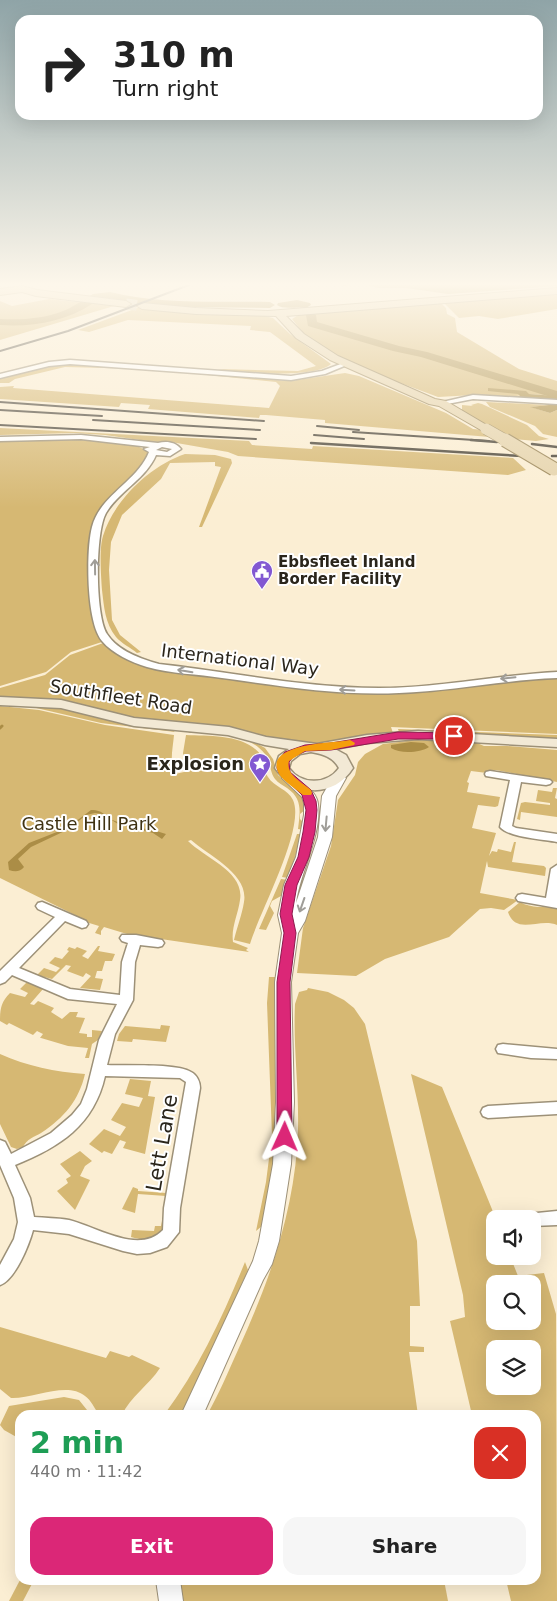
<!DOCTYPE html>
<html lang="en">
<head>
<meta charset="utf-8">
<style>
	body { margin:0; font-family:"DejaVu Sans",sans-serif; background:#f6f6f6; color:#222; height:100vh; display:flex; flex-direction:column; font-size:19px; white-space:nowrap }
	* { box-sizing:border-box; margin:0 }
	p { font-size:16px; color:#767676 }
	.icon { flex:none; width:28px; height:28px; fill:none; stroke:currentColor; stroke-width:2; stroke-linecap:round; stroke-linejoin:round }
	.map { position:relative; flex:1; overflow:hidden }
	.details { position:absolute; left:15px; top:1410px; width:526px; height:175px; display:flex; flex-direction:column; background:#fff; border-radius:15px; box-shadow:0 5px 20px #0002 }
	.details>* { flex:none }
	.top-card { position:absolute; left:15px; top:15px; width:528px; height:105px; border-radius:15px; box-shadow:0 5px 20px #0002; background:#fff; color:#222; overflow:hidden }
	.buttons { position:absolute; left:486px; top:1210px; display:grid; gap:10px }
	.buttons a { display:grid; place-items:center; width:55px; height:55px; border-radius:10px; background:#fff; box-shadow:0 5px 20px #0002; font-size:25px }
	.pin { position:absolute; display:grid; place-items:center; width:42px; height:42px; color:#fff; margin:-21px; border:2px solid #fff; border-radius:50%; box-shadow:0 1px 5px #0007 }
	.me { position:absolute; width:55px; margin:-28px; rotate:1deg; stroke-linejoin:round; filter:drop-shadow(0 0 4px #0008) }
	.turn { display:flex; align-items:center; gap:18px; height:105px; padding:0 15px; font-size:22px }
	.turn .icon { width:65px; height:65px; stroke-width:2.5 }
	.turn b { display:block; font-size:35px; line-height:42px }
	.round { display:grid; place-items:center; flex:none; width:52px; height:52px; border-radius:15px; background:#f6f6f6 }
	.headline { display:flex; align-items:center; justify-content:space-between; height:85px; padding:0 15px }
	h1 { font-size:30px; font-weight:800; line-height:38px; color:#1e9e55 }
	.cta { display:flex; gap:10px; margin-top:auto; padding:10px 15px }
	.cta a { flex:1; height:58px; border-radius:15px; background:#db2777; color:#fff; font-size:20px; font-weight:800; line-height:58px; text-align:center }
	.cta a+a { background:#f6f6f6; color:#222 }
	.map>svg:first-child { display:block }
</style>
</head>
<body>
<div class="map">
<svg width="557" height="1601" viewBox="0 0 557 1601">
	<rect width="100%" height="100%" fill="#fbeed3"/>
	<g fill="#d6b873" fill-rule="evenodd">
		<path d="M557,292V309L498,319L479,316L459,318L443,302Z"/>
		<path d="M49,299L114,306L0,340V301L12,306Z"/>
		<path d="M440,302L446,308L447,314L455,318L457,332L519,369L557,381V396L529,394L510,397L474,395L438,397L379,375L331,352L304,334L292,319L300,314Z"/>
		<path d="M140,307L260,315L273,318L290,334L331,364C315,379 239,373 217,369L298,371L316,366L270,332L250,330L251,326L128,320L89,332L78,330Z"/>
		<path d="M63,364L141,369L65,367L15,379L9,383H0V378Z"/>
		<path d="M168,371L290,381L345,373L359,376L446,413L473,429L493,431L462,411V405L473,406L471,405L478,403L482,404L527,425L539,436L549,439L536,441L325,423V420L266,415H260L259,418L148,409L150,405L121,403L119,407L0,399V387L14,386L13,388L269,408L280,386L276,382Z"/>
		<path d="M486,402L549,405L531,407L550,413L557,410V437L543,434L535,426L490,407Z"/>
		<path d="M0,428L249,441L252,445L312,449L313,446L513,458L526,470L508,475L238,456L228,452L171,442H154L105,435L74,433L0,435Z"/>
		<path d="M75,439C93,440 137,440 149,453L141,468L103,506L92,609L94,622L105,641L71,652L46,672L0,686V440Z"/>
		<path d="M185,454L215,455L231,459L232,463L202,527H199L221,467L215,466V462L170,463L161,479L122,515L111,542L109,570L112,620L120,635L141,652L137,653C131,648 121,643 116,637C105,623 104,607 102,590C101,576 99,548 103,536C114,500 150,466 185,454Z"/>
		<path d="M106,642L161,670L200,676L338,692H414L511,680L557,678V734L391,727L393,733L327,744H297L237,729L166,723L0,699V688L45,675L70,655Z"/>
		<path d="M0,703L59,707L171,729L175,732L101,723L32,707L0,705Z"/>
		<path d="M0,706L39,710L105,725L174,735C173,748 169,762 175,774L184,772L183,753L186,735C210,736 245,734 261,755C266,762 263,770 268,777C274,787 288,789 293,800C306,828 259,913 250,944L234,940C237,927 242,915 244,902C249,874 209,856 191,840L188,841C205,858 245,872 240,900C238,915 231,927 233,942L248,948L246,950L249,952L127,934L104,927L101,931V935L95,933L99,926L73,918L75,915L0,878Z"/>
		<path d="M398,729L557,735V739L417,731L399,732Z"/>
		<path d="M192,731L236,736L251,740L265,748L273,759L278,775L301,793L307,808L300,814V819L305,824L304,830L298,829C300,812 303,799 287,788C283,785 278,783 275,779C269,771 271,761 265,754C249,733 212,732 188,733Z"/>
		<path d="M415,740L444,741L477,743L484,746H507L557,750V782L496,770L487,773L471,771L467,782L469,783L467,792L500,797L498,806L495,807L478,805L472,828L496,833L489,856L492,851L497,852L498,849L511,852L514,842H516L512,862L544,866L546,868L545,876L488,867L487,861L480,893L518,900L504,910L491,908L480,909L449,937L385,959L356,976L297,973L303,928L331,846L338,800L355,775L358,762L365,754L383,744Z"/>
		<path d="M553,788H557L555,798L557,799V817L521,812L520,820L517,819L521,803L525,802L550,805V803L536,801L538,790L552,792Z"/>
		<path d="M297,834H303L288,878L282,877Z"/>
		<path d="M281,879L288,880L281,896L272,901L270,906L274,913L266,930L259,929Z"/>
		<path d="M520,902C532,909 544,906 557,908V925C540,917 516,936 508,912Z"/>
		<path d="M98,946H100L98,951L115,954L112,961H105L102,971H97L95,978L103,979L100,990L80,988L91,976L86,973L83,977L67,971L71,966L66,965L52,979L37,975L44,968L56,972L60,968L49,963L55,957L62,959L69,951L67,950L69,947L75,949L77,947L87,951L82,956L88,959Z"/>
		<path d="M269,977H277V1146L262,1226L256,1231L266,1182L272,1135L267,1003Z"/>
		<path d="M27,982L43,989L30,1004L34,1005L38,1001L54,1008L51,1012L62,1019L70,1012H78L76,1017L85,1018L79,1033L87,1034V1037H92V1030L102,1031L98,1040L92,1044L89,1058H85L88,1048L68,1046L41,1038H40L43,1034L37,1031L33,1035L9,1023L7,1025L0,1021C0,1009 1,1002 10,993L25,997L28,993L20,989Z"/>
		<path d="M308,988L328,992L344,1000L354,1008L365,1024L417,1241L420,1306H410V1346L424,1347V1352H409L418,1415H207C219,1394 228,1372 238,1350C270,1280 296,1207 298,1129C299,1087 293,1046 295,1004L299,992L307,990Z"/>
		<path d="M161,1025L170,1026L166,1042L133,1039L132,1042L117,1041L119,1034L125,1026L160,1029Z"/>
		<path d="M0,1054C27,1066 55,1072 85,1074C79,1100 64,1118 41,1133C34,1137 27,1139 23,1147L17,1149L11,1147L0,1124Z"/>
		<path d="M411,1074L442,1087L496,1219L495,1256H510L518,1276L544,1273L556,1314L557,1601H511L506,1580H536V1415H472L450,1321L465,1317L463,1295ZM495,1284H532V1321H495ZM495,1349H532V1386H495Z"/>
		<path d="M130,1079L151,1081L148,1096L155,1097L145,1154L123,1148L126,1142L120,1140L112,1154L104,1151L102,1153L89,1144L104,1129L120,1136L126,1127L111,1120L122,1103L139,1107L143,1098L125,1094Z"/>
		<path d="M80,1151L92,1161L85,1166L80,1176L90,1180L75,1210L57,1191L68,1183L66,1179L71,1176L60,1164Z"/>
		<path d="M168,1185L166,1196L138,1194L135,1213L122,1209L133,1187L138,1189V1191L166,1193Z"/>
		<path d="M163,1216L164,1228C157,1242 144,1241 131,1237L132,1230L154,1231L155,1226H161Z"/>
		<path d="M245,1262L248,1270L183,1415H164C199,1368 223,1316 245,1262Z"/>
		<path d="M0,1327L106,1358L110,1351L129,1357L132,1355L160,1368C149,1385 130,1397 122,1415H99C95,1409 91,1400 85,1396C67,1381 33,1399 11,1398L0,1389Z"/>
		<path d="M64,1397L79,1400L91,1415H20V1439L4,1430L0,1425L9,1406Z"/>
		<path d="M20,1580H34L23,1601H9Z"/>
		<path d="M178,1580H444L448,1601H179Z"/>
	</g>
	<g fill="#ab8d46">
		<path d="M329,283H557V286L448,294L406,288H378L363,284L344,286Z"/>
		<path d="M488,388L526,391L529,394L557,396V410L550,413L530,407L549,405L513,397L520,396L518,394L488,391Z"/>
		<path d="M411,742L424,743L429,747C420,753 400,754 391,748V745Z"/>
		<path d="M91,810C105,810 104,817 115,821C131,828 149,828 166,834L162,839L153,833L118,824L102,814L95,813L86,815L69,829L31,847L18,859L24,867C20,872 15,872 9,870L8,862L29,843L67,828Z"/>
	</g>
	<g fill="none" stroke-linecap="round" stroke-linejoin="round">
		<path stroke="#ab8d46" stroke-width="3" d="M0,728L2,726"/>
		<g fill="#ab8d46" fill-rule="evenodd">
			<path d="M110,292C162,305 217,301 270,302L275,305L270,308L171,307L127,303L110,298L93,300L88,297L93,294Z"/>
			<path d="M88,299L92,300L93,302L92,304C64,322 33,327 0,325V319C21,320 43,319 63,311C72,308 79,301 88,299Z"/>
			<path d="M297,300L310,303L311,305L306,308C297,306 283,310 277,305L278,303Z"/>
			<path d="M311,312L316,315L317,322L399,346L427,352L557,391V399L421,357L393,351L308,326L306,315Z"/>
		</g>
		<path stroke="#d1c6ae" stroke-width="11" stroke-dasharray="11 5" stroke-linecap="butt" d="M126,304L142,306"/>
		<g stroke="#9d9178" stroke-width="3">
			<g id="minor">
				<path d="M70,360L291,376L322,371L346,362L349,364L325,374L291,380L70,364L49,366L0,378V374L49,362Z"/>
				<path d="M473,395L557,400V404L473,399L442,405L438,403Z"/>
				<path d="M81,435L158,443C167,441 175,442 181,449L170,456L156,455C146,479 119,491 106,513C95,532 95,616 107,634C118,651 141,659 159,664C232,672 305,688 379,688C439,688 497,675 557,672V678C504,680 452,691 399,693C340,696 281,686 222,678C198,674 171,674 147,667C131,662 113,654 102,641C86,622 86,550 92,527C100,495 137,482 149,452L144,449L150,447L81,439L0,441V437ZM162,447L172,449L167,452L156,450Z"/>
				<path d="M490,771L550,780L552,782L550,784L546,785L521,782L512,826L516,828L557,834V842C542,839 510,838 500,827L510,780L486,776L485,774L486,772Z"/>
				<path d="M557,865V908L518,901L516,898L518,895L522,894L546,898L551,869Z"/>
				<path d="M42,902L86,921L88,924L86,927L82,928L65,921L19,968L70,989L120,995L122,962L128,943L122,941L120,938L122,935H136L162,940L164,943L162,946L158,947L140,945L135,962L133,1000L115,1034L107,1065C126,1066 176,1063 191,1072C197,1075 200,1082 200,1088L180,1208L179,1232L167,1247L150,1253L137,1254L123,1251L69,1234L33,1230C29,1245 15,1280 0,1285V1265L14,1239L18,1222L14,1198L0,1165V1140L5,1142L11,1154L51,1133L72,1115L81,1104L87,1089L99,1040L117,1004L68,999L12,975L5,982L0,984V971L55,917L38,909L36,906L38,903ZM105,1076L180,1078L186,1082L164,1208L163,1230C139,1255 97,1227 69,1220C57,1218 45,1218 34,1217L30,1198L15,1165C60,1147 94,1125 105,1076Z"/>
				<path d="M503,1044L557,1049V1059L531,1058L498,1053L496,1049L498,1045Z"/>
				<path d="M557,1102V1114L488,1118L483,1116L481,1112L483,1108L488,1106Z"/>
				<path d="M557,1211V1225L532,1226V1219H524L527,1214Z"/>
			</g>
		</g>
		<g stroke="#9d9178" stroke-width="2">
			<g id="tertiary">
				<path d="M289,774C296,776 300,780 305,785C311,790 317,795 318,804C322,834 300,873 296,903L318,837L322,796L334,775L339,774L346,778L336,796L332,837L305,921L298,933L291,982L294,1102L291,1164L279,1241L272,1264L263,1280L203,1415H181L253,1261L259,1241L273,1164L276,1102L275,982L282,933L278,915L284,885L296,857L304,815V803L302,797L282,778Z"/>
				<path d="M156,1580H180L183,1601H159Z"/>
			</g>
		</g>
		<g stroke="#9d9178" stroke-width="3">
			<path id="secondary" d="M0,697L61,700L134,718L229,727L266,737L317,744L367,735L418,731L557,739V747L418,739L367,743L335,749L346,755L353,768C334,798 295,797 275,768L279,756L289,749L265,745L228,735L134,726L61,708L0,705ZM311,752C323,754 333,757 339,768C327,785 301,785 289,768L291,761L300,754Z"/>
		</g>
		<g stroke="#988354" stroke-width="2">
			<g id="primary">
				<path d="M22,286L37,290L126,301L131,304L126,307L36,296L22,292L0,295V289Z"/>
				<path d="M557,288V294L286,316L304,334L338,356L435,399L446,401L490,427L492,429L490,431L486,433L439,406L429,404L330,360L296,338L276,316L196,314L142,309L137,306L142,303L196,308L268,311Z"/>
			</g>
		</g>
		<use href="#minor" fill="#fff" fill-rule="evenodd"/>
		<use href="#tertiary" fill="#fff" fill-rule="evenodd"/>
		<use href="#secondary" fill="#f2e9d5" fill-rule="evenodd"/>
		<use href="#primary" fill="#e5d3ab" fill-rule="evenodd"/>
		<g stroke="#453f33" stroke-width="2">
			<path d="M0,351L68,331L194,283"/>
			<path d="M0,402L264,421"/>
			<path d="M0,410L102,416"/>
			<path d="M93,420L260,430"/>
			<path d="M0,425L256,439"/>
			<path d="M317,426L359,430"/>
			<path d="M353,432L489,441"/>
			<path d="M314,435L364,439"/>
		</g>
		<g stroke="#453f33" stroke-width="2.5">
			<path d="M471,440L497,442"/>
			<path d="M311,443L522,456"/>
			<path d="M532,444L557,447"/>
			<path d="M552,456H557"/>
		</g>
		<g stroke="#988354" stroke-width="12" stroke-linecap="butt">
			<path id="primary-bridge-far1" d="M486,429L507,441"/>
		</g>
		<g stroke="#988354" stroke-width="15" stroke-linecap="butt">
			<path id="primary-bridge" d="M505,440L554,469"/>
		</g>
		<use href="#primary-bridge-far1" stroke="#e5d3ab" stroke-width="11"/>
		<use href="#primary-bridge" stroke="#e5d3ab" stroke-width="13"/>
	</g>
	<defs><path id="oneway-shaft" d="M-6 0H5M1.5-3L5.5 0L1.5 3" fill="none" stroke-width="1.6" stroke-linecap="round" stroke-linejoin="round" transform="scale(1.25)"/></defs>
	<g stroke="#9f9d98">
		<use href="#oneway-shaft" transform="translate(95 567) rotate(-91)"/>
		<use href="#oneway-shaft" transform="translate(185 671) rotate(-171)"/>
		<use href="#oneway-shaft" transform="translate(508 678) rotate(174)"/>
		<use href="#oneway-shaft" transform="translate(347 690) rotate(-177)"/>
		<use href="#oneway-shaft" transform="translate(326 824) rotate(95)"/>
		<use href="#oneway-shaft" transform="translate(302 905) rotate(109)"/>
	</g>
	<linearGradient id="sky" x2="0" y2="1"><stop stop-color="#8fa4a7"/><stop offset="0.56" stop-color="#fdf7eb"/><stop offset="1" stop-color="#fdf7eb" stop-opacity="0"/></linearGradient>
	<rect width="557" height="508" fill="url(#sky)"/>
	<path fill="#db2777" stroke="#8e194d" d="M398,732L454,733L460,736L454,739H398L331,750L306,751L293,757L289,762L290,772L311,790L316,801L317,810L315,832L309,857L297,885L292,914L296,933L290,982L292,1137L290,1141L285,1143L280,1141L277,1137V982L284,933L280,914L285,885L298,857L303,832L306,810L302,795L279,773L277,768L278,761L285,752L305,745L331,743Z"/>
	<path fill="#f59e0b" d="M350,740L355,743L354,745L331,750L305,751L289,761C285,774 302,783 311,790L312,793L311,795H303C296,789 284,782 279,774C262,743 335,743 350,740Z"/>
	<defs>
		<g id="civic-pin" transform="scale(1.125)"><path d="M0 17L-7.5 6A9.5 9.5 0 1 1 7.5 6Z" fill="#8258d2" stroke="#fff"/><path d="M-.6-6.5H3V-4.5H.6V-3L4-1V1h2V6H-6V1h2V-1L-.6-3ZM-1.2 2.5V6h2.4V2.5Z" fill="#fff"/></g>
		<g id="sight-pin" transform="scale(1.125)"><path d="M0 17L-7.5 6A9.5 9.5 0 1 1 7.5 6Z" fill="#8258d2" stroke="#fff"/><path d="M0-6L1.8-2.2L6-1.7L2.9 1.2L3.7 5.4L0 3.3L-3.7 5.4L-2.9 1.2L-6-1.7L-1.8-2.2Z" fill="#fff"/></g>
	</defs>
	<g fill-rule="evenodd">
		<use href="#civic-pin" x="262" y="571"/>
		<use href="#sight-pin" x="260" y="764"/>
	</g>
	<g text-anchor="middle" stroke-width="4" stroke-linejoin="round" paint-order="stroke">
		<g font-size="15" font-weight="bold" fill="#2a251b" stroke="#fff" text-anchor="start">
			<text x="278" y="567">Ebbsfleet Inland<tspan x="278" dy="17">Border Facility</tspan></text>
		</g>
		<g font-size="18" fill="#2a251b" stroke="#fff">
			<text transform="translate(240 660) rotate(7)" y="6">International Way</text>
			<text transform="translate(121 697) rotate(9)" y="6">Southfleet Road</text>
		</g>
		<g font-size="18" font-weight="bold" fill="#2a251b" stroke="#fff" text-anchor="end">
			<text x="244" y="770">Explosion</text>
		</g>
		<g font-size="18" fill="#3f3212" stroke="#fff">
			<text x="89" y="830">Castle Hill Park</text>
		</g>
		<g font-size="21" fill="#2a251b" stroke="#fff">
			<text transform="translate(162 1143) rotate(-80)" y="7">Lett Lane</text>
		</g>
	</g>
</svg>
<div class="buttons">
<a><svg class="icon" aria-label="sound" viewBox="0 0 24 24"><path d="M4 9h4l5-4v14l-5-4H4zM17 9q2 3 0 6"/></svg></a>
<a><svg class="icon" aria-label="search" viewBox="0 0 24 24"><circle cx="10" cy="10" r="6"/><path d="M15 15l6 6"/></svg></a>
<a><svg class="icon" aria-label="layers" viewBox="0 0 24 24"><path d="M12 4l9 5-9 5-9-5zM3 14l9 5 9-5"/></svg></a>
</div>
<div class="pin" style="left:454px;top:736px;background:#d93025"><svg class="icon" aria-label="arrive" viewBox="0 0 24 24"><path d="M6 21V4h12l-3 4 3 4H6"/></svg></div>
<svg class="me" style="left:285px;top:1137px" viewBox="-20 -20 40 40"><path d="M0-17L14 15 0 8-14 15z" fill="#db2777" stroke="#fff" stroke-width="4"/></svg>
<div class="top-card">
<div class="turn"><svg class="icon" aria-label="right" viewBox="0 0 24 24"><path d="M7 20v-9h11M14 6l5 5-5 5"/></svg><div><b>310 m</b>Turn right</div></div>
</div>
<section class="details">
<div class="headline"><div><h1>2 min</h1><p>440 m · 11:42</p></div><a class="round" style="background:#d93025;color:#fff"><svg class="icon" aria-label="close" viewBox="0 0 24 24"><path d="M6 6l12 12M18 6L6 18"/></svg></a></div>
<div class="cta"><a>Exit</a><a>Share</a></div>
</section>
</div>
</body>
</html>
